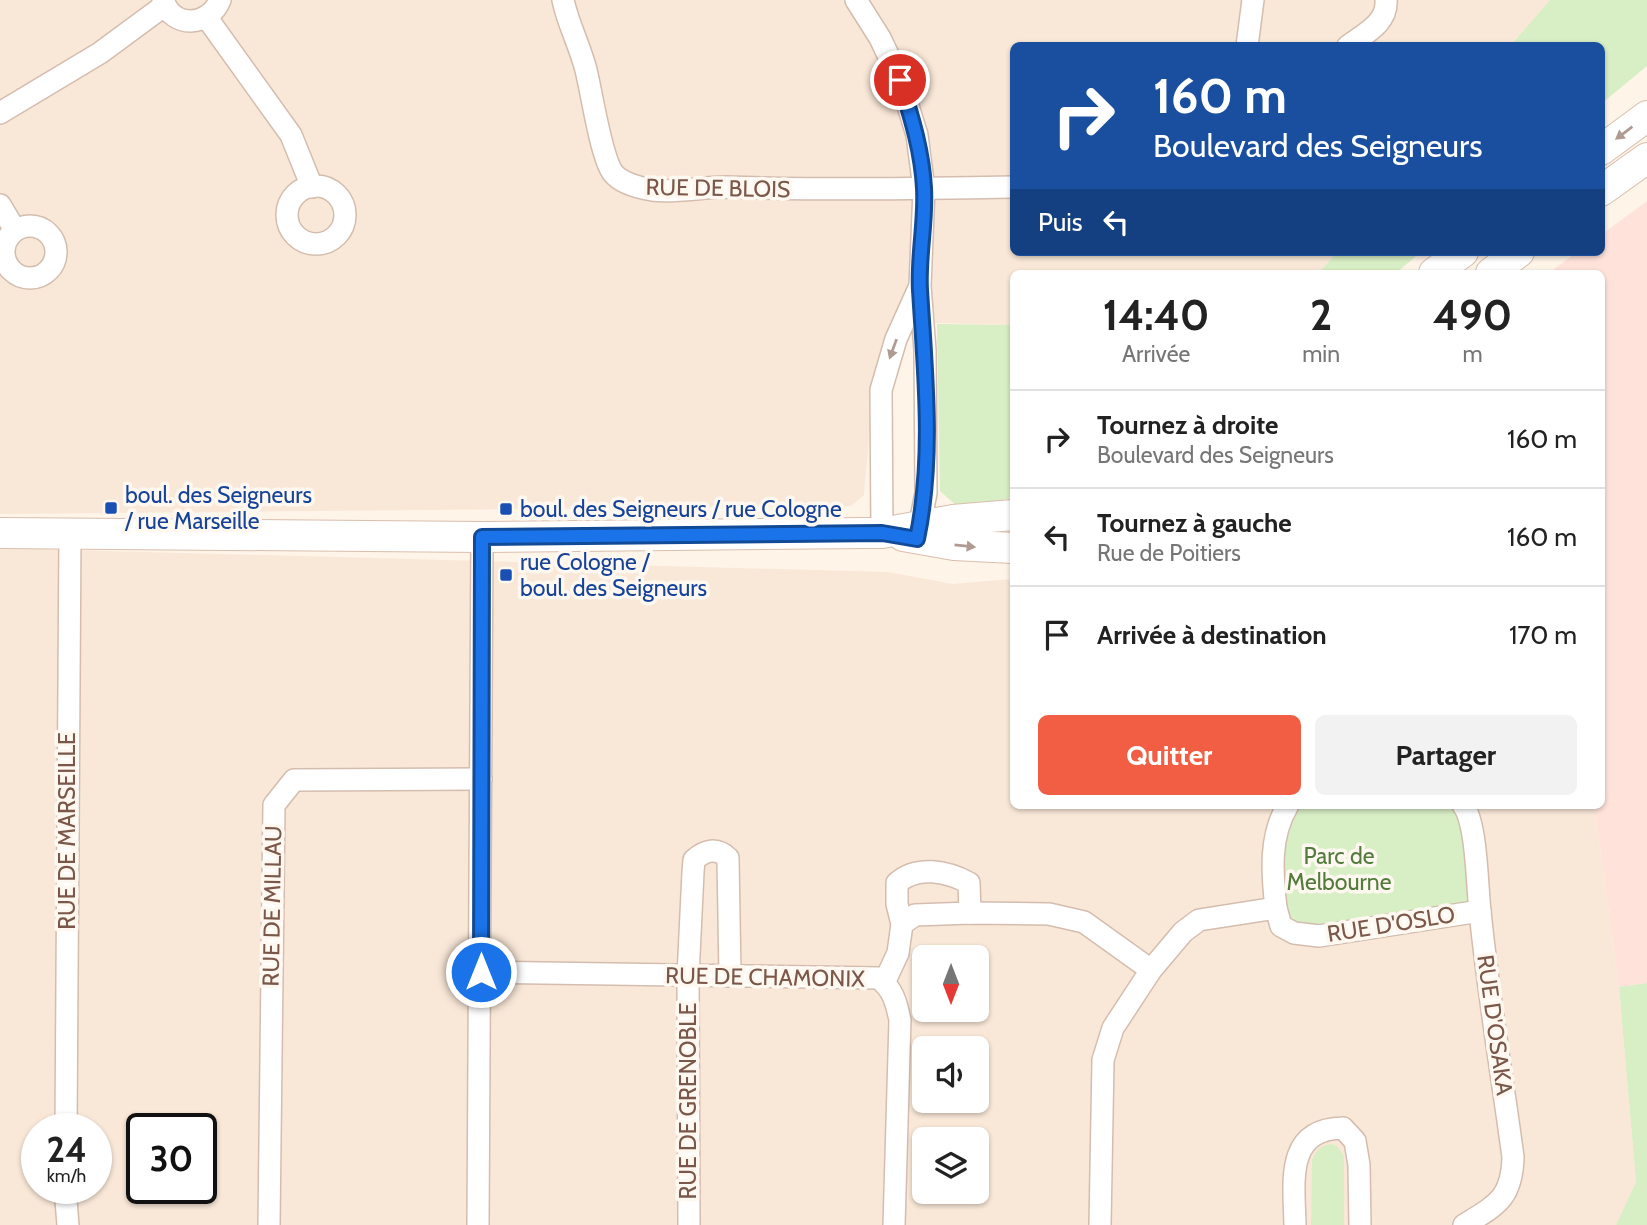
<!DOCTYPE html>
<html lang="fr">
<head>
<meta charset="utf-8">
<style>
	body { margin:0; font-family:Cabin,sans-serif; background:#f2f2f2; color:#222; height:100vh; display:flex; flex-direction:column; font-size:26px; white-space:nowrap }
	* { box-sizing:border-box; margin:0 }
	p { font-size:23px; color:#767676 }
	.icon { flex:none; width:38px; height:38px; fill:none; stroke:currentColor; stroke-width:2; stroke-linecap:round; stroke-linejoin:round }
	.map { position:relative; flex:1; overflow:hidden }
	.panel { position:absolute; left:1010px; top:270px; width:595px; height:539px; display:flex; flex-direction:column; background:#fff; border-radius:10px; box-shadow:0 2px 5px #0004 }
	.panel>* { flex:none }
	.banner { position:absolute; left:1010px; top:42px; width:595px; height:214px; border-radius:10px; box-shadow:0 2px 5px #0004; background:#1a4fa0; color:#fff; overflow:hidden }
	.needle { width:46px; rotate:180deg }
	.controls { position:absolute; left:912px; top:945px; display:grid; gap:14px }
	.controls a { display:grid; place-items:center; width:77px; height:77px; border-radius:10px; background:#fff; box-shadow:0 2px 5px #0004; font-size:35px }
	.speed { position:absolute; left:21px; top:1113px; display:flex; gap:14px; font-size:35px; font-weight:700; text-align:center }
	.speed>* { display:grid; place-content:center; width:91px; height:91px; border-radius:50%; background:#fff; box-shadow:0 2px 5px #0004; line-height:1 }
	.speed small { font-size:18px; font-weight:400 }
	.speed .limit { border:4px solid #111; border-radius:10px; background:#fff; color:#111 }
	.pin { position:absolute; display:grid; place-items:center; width:60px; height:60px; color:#fff; margin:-30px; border:4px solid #fff; border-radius:50%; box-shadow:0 2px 7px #0007 }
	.me { position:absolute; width:77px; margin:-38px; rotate:0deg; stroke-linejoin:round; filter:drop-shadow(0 0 5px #0008) }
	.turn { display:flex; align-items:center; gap:24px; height:147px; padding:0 28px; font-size:32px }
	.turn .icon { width:91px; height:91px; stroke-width:2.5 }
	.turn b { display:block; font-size:49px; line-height:60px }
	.then { display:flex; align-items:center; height:66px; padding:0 28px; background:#0003; gap:14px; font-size:26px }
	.eta { display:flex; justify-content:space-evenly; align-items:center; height:119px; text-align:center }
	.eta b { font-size:42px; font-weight:700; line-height:49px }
	.primary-button { display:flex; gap:14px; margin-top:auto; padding:14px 28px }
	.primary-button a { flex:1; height:80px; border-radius:10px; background:#f15e44; color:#fff; font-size:28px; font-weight:700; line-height:80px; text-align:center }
	.primary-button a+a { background:#f2f2f2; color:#222 }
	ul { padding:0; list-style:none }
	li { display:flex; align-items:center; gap:21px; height:98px; padding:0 28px; border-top:2px solid #e0e0e0 }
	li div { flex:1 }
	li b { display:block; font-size:26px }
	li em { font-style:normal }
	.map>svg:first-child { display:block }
</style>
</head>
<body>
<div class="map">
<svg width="1647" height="1225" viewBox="0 0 1647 1225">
	<rect width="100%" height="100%" fill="#fef4e8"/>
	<g fill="#f9e8d8" fill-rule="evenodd">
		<path d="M0,0H1550L1511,45L1013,46V252H1337L1319,273H1013V325L895,322L874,382L864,495L851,506L0,514Z"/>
		<path d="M0,548L888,572L953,584L1013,579V805H1594L1619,987L1636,1182L1616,1225H0ZM924,957H976V1010H924ZM924,1048H976V1101H924ZM37,1129H96V1188H37ZM142,1129H201V1188H142ZM924,1139H976V1192H924Z"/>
	</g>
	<path fill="#ffe3db" d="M1647,201V983L1619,987L1594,805H1601V273H1549L1577,252H1601V235Z"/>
	<g fill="#d8eec4">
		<path d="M1550,0H1647V66L1601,104V46L1511,45Z"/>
		<path d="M1337,252H1421L1396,273H1319Z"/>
		<path d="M937,324L1013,325V498L958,507L940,491Z"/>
		<path d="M1288,805H1463L1480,911L1294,933L1276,908Z"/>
		<path d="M1647,983V1225H1616L1636,1182L1619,987Z"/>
		<path d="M1331,1144L1337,1146L1344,1156V1225H1311L1312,1160C1316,1150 1320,1146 1331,1144Z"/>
	</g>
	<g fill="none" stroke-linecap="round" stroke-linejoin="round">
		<g stroke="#d4bdaf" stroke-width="24">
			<g id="street">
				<path d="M163,0C173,29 209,27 220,0"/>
				<path d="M563,0C568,24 580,46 586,70C592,94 601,157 613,173C621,183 640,188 652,190C676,193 701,187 726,187C822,190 917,189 1013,187"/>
				<path d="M856,0L880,38L900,80L917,135L924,189L920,286L925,350L926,493L917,539"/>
				<path d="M207,18L291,135L312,187"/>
				<path d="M1247,46L1253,0"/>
				<path d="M1348,46C1364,34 1388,23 1386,0"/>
				<path d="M0,113L100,53L165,5"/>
				<circle cx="316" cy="215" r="29"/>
				<path d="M0,205L15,230"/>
				<circle cx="30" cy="252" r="26"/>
				<path d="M882,533L881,390L896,339L919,288"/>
				<path d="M1463,805C1477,823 1477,886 1480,911C1488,993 1502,1075 1513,1157C1512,1198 1497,1205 1464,1225"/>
				<path d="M1276,908L1281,926L1294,933L1319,936L1480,911"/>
				<path d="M902,924L897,904V883C917,865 947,871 969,883L970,913"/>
				<path d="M481,972L879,978C893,990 896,1001 900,1020L894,1225"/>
				<path d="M884,983L898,953L902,924L915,915L970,913L1049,914L1084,922L1151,970"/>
				<path d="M66,1129L70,533"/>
				<path d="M65,1188L68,1225"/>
				<path d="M269,1225L274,805L294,780L481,779"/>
				<path d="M478,1225L482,537"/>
				<path d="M689,1225L688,976L693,872L694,860C705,850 717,847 728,858L730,976"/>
				<path d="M1100,1225L1103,1060L1113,1028L1151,970L1183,932L1199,920L1276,908C1272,873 1269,836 1288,805"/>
				<path d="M1295,1225C1294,1181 1285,1129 1343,1128L1355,1141L1359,1165L1360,1225"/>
			</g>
		</g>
		<g stroke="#dabeae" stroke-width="32">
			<g id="secondary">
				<path d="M1601,150L1647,116"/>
				<path d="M1601,191L1647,158"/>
				<path d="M1434,273L1463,252"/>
				<path d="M1491,273L1519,252"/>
				<path d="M0,533L482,537L866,533H882L953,520L1013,515"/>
				<path d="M903,536L954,545L1013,548"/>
			</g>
		</g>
		<use href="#street" stroke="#fff" stroke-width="21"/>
		<use href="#secondary" stroke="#fff" stroke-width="30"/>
	</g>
	<defs><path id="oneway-solid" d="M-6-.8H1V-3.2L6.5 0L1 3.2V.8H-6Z" transform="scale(1.75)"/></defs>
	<g fill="#b09a92">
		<use href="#oneway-solid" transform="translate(1624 133) rotate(143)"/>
		<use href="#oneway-solid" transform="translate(893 349) rotate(110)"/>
		<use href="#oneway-solid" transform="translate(965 546) rotate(6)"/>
	</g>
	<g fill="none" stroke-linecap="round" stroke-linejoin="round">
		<g stroke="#114b97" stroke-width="18">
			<path id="route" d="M481,972L482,537L882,533L917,539C934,458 925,372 920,290C918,256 926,222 924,188C922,150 911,116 900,80"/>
		</g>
		<use href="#route" stroke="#1a73e8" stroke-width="12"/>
	</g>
	<g fill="#1a4fb4" stroke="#fff8f0" stroke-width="2.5">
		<rect x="104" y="501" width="14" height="14" rx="3.5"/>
		<rect x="499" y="502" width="14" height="14" rx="3.5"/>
		<rect x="499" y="568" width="14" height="14" rx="3.5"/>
	</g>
	<g text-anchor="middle" stroke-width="7" stroke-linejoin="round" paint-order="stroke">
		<g font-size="23" fill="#7b5749" stroke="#fff8f0">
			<text transform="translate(718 188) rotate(1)" y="8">RUE DE BLOIS</text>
			<text transform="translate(67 831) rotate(-90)" y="8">RUE DE MARSEILLE</text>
			<text transform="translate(272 906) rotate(-89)" y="8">RUE DE MILLAU</text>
			<text transform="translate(1391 924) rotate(-9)" y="8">RUE D'OSLO</text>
			<text transform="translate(765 977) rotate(1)" y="8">RUE DE CHAMONIX</text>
			<text transform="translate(1495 1025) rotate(82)" y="8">RUE D'OSAKA</text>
			<text transform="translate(688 1101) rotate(-90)" y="8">RUE DE GRENOBLE</text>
		</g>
		<g font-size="23" fill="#164399" stroke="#fff8f0" text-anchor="start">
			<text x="125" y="503">boul. des Seigneurs<tspan x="125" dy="26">/ rue Marseille</tspan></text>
			<text x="520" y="517">boul. des Seigneurs / rue Cologne</text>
			<text x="520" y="570">rue Cologne /<tspan x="520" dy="26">boul. des Seigneurs</tspan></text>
		</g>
		<g font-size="23" fill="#537c3c" stroke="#fff8f0">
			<text x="1339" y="864">Parc de<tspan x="1339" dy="26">Melbourne</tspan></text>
		</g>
	</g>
</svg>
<div class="controls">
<a><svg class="needle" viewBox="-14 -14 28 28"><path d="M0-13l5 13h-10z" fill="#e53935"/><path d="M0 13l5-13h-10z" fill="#767676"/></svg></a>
<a><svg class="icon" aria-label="sound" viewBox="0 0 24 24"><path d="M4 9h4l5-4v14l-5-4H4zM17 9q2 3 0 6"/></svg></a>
<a><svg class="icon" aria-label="layers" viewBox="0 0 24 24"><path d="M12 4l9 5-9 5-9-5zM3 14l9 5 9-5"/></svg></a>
</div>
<div class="speed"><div>24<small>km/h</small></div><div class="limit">30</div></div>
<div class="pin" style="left:900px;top:80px;background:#d93025"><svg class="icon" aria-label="arrive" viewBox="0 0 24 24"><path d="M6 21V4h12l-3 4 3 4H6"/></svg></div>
<svg class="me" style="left:481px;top:972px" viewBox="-20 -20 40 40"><circle r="17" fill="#1a73e8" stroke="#fff" stroke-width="3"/><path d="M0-11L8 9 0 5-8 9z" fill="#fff"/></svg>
<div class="banner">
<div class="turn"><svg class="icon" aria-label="right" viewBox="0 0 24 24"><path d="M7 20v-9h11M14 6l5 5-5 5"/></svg><div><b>160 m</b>Boulevard des Seigneurs</div></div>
<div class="then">Puis<svg class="icon" aria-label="left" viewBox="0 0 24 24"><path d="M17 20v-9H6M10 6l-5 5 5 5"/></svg></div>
</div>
<section class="panel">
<div class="eta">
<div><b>14:40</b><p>Arrivée</p></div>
<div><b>2</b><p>min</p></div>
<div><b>490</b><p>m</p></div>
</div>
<ul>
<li><svg class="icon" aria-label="right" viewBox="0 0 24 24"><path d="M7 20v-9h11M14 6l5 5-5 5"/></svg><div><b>Tournez à droite</b><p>Boulevard des Seigneurs</p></div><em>160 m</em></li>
<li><svg class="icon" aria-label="left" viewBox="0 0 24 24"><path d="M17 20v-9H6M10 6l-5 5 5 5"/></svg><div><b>Tournez à gauche</b><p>Rue de Poitiers</p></div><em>160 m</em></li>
<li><svg class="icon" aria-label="arrive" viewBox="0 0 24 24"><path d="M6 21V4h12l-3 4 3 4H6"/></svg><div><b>Arrivée à destination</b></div><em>170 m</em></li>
</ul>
<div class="primary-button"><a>Quitter</a><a>Partager</a></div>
</section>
</div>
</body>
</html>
